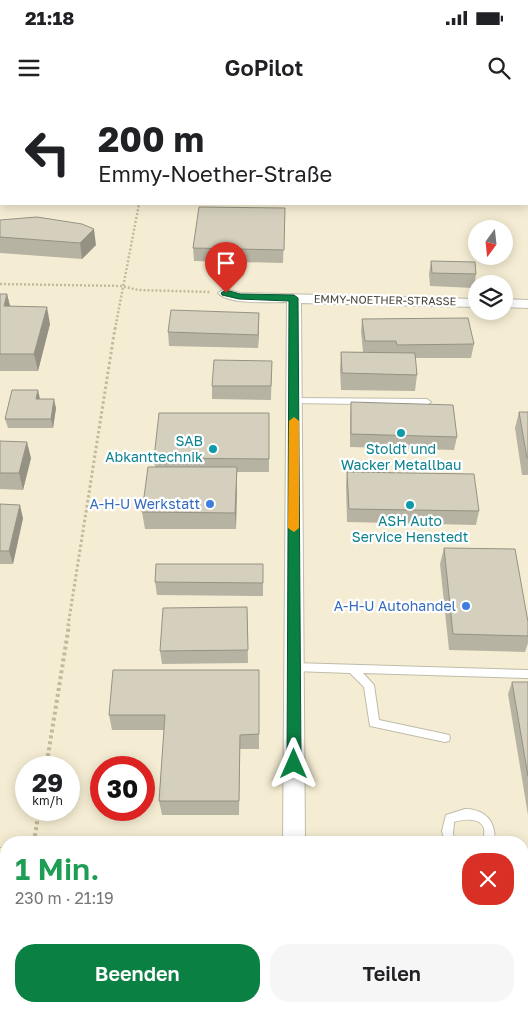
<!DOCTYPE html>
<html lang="de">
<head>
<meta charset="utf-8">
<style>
	body { margin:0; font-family:"Golos Text",sans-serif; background:#f6f6f6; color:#202124; height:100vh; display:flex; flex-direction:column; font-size:19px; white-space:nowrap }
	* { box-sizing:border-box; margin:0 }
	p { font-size:16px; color:#757577 }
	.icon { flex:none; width:28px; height:28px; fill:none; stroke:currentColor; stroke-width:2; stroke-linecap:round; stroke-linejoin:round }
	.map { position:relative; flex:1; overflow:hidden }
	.side { position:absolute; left:0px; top:736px; width:529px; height:176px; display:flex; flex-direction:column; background:#fff; border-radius:20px 20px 0 0; box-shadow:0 2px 12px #0003 }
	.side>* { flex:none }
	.banner { position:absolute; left:0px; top:0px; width:529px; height:105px; box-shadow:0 2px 12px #0003; background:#fff; color:#202124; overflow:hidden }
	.needle { width:32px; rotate:195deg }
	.fabs { position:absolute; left:468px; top:120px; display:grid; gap:10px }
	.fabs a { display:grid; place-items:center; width:45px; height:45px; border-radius:50%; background:#fff; box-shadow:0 2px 12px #0003; font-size:25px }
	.speed { position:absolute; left:15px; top:656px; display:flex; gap:10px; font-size:25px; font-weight:700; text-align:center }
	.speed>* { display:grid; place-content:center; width:65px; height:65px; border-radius:50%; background:#fff; box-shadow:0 2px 12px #0003; line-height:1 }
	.speed small { font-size:12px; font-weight:400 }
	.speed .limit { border:8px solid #d22; background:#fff; color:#111 }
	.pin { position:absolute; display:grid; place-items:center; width:42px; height:42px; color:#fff; margin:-51px -21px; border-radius:50% 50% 50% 0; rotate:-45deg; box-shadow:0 0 5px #0007 }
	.pin .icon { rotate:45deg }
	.me { position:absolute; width:55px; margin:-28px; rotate:0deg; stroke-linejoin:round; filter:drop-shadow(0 0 4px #0008) }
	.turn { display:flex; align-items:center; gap:18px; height:105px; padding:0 15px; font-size:22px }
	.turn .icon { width:65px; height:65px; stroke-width:2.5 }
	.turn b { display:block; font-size:35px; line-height:42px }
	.round { display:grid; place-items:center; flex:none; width:52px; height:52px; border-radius:20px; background:#f6f6f6 }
	.headline { display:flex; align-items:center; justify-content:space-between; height:85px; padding:0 15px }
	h1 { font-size:30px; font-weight:600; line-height:38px; color:#1e9e55 }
	.button { display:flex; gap:10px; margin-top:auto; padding:10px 15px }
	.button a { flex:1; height:58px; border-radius:20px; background:#0b8043; color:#fff; font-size:20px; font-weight:600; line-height:58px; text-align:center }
	.button a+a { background:#f6f6f6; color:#202124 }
	.status { display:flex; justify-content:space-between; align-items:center; height:35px; padding:0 25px; background:#fff; direction:ltr }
	.status svg { height:14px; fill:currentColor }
	header { display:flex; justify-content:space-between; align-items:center; height:65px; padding:0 15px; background:#fff; font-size:22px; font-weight:600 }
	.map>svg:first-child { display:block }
</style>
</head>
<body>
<div class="status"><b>21:18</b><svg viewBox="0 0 49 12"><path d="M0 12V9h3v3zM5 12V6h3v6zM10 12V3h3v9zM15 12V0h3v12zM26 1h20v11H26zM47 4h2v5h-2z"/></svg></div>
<header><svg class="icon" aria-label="menu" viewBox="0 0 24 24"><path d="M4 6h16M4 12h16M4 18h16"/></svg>GoPilot<svg class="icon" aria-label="search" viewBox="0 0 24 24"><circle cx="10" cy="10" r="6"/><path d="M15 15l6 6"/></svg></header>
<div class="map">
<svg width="528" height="912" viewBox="0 0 528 912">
	<rect width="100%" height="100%" fill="#f4f2e7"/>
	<path fill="#f5edd3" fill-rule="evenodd" d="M0,0H158L1,1V104H528V100V912H0ZM476,129H504V156H476ZM476,184H504V211H476ZM26,668H69V710H26ZM101,668H144V710H101ZM6,742H522V906H6Z"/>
	<path fill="#c5e8b0" d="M167,0H403L166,1Z"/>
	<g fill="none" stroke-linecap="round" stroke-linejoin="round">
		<g stroke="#bfbcaa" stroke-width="2">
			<g id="lane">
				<path d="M294,298L427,299L431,302L427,305L291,303L290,301Z"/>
				<path d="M294,563L528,570V578L363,573L374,585L379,620L445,634L449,635L450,638L449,641L445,642L370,626L364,587L350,573L294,571L291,570L289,567L291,564Z"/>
				<path d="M465,709C479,709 492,716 494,731C495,736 495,738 493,742H481C482,740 484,738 484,736C488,717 465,718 454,722L453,734L456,742H445L442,731L446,715Z"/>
			</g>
		</g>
		<g stroke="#bfbcaa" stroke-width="2">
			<g id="street">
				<path d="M225,189L240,193L476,199V207L301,203L305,742H283L287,202C271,202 229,205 218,193Z"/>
				<path d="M504,199L528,200V208L504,207Z"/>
			</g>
		</g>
		<g stroke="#d3ce97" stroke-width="2">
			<g id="secondary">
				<rect x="0" y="748" width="6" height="28"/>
				<rect x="281" y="906" width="32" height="6"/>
			</g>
		</g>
		<g stroke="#c1ba9b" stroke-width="2.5" stroke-dasharray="2 2" stroke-linecap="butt">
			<path d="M0,184L122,186L138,190L210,192"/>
			<path d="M115,229L139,104"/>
		</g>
		<path stroke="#c1ba9b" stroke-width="3" stroke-dasharray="2.5 2.5" stroke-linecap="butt" d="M68,526L115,228"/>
		<g stroke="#c1ba9b" stroke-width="4" stroke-dasharray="3 3" stroke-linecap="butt">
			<path d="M46,668L69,525"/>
			<path d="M34,742L39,710"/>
			<path d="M6,912L7,906"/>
		</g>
		<use href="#lane" fill="#fff" fill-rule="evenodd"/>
		<use href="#street" fill="#fff" fill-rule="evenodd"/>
		<use href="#secondary" fill="#fefbc7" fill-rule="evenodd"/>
	</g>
	<g fill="#b7b3a3">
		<path d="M0,0H93V1H1V5H0Z"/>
		<path d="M0,13H1V58L0,54Z"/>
		<rect x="0" y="60" width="1" height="41"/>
		<path d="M68,104H101L100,105Z"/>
		<path d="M285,108L283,163L194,161L193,148Z"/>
		<path d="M0,120L96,145L82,159L0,153Z"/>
		<path d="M431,161L476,174L474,188L430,186L429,174Z"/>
		<path d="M0,194H7L10,206L50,224L38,271H0Z"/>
		<path d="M259,213V226L258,248L169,246L168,232Z"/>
		<path d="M362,219L474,244L471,258H415L417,275L415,291L341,290L340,269L341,252H363L361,232Z"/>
		<path d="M272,261L271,300L212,299V286Z"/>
		<path d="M40,299L56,308L53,328H8L5,319Z"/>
		<path d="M351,302L457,337L454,350L350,347V316Z"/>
		<path d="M519,312H528V375H522L515,328Z"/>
		<path d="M269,313V372H237L236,429H145L142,412L155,367L154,358Z"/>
		<path d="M0,341L31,358L23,390L0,389Z"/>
		<path d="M347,372L479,411L476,425L347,422L346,385Z"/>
		<path d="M0,404L23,418L13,464H0Z"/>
		<path d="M444,448L528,522V543L525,552L449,550L440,464Z"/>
		<path d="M263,464V496L157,495L155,482Z"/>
		<path d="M247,507L248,563L162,564L160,551Z"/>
		<path d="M259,570V649H240L239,715H162L159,701L164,630H112L109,615Z"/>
		<path d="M512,582H528V715L508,594Z"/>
		<rect x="522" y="754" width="6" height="39"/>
		<rect x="522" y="802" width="6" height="94"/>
	</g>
	<g fill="#959284">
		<path d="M94,129L96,145L82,159L80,143Z"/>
		<path d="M7,194L11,210L4,206Z"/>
		<path d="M47,207L50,224L38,271L34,254Z"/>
		<path d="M259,213V226L258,248V235Z"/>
		<path d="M38,290L40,299H36Z"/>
		<path d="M54,299L56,308L53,328L51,319Z"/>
		<path d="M27,342L31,358L23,390L19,373Z"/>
		<path d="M237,367V384L236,429L235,413Z"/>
		<path d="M20,405L23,418L13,464L9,451Z"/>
		<rect x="176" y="906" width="3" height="6"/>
	</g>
	<g fill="#d5d0bd" stroke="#959284">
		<rect x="0" y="13" width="1" height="29"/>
		<rect x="0" y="60" width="1" height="25"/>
		<path d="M199,107L285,108L284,150L193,148Z"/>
		<path d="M37,117L82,124L94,129L80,143L0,137V120Z"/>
		<path d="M431,161L475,162L476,174L432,173Z"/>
		<path d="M0,194H7L4,206L47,207L34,254H0Z"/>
		<path d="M171,210L259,213L258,235L168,232Z"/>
		<path d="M468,218L474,244L397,245L396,241H365L362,219Z"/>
		<path d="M341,252L415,253L417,275L342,273Z"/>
		<path d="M214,260L272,261L271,286H212Z"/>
		<path d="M12,290H38L36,299H54L51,319H5Z"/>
		<path d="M351,302L453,305L457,337L351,334Z"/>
		<path d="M519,312H528V358H527Z"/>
		<path d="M159,313H269V359L154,358Z"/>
		<path d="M0,341L27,342L19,373H0Z"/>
		<path d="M148,367H237L235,413L142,412Z"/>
		<path d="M347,372L474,374L479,411L349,409Z"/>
		<path d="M0,404L20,405L9,451H0Z"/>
		<path d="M444,448L515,449L528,522V536L453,534Z"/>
		<path d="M156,464H263V483L155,482Z"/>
		<path d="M247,507L248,550L160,551L163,508Z"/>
		<path d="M113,570H259V634L240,635L239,701H159L165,615H109Z"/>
		<path d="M512,582H528V676Z"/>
		<rect x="522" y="754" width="6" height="28"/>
		<path d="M522,802H528V890L522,889Z"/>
		<path d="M67,906H176V912H66Z"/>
	</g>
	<path fill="#0b8043" stroke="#07532c" d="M226,190L240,194L294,195L298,198L301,664L299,669L294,670L289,669L287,664L289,201L239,199L222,195L221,193Z"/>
	<path fill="#f59e0b" d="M294,317L299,321V428L294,432L288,428L289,321Z"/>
	<g fill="#0f9aa8" stroke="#fff" stroke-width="2">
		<circle cx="401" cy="333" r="5"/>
		<circle cx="213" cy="349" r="5"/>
		<circle cx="410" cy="405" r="5"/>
	</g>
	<g fill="#3f7fe0" stroke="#fff" stroke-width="2">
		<circle cx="210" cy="404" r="5"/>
		<circle cx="466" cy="506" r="5"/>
	</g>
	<g text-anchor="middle" stroke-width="4.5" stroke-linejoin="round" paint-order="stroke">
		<g font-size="11" fill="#474336" stroke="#fff">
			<text transform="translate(385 200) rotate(1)" y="4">EMMY-NOETHER-STRASSE</text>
		</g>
		<g font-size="14" fill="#0d838f" stroke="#fff">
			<text x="203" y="346" text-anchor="end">SAB<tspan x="203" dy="16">Abkanttechnik</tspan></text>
			<text x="401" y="354">Stoldt und<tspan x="401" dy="16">Wacker Metallbau</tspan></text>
			<text x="410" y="426">ASH Auto<tspan x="410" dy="16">Service Henstedt</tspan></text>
		</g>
		<g font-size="14" fill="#366cbe" stroke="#fff" text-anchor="end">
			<text x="200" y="409">A-H-U Werkstatt</text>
			<text x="456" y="511">A-H-U Autohandel</text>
		</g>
	</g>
</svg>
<div class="fabs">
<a><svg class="needle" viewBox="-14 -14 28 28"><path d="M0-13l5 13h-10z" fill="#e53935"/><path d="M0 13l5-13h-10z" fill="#757577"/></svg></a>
<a><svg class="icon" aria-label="layers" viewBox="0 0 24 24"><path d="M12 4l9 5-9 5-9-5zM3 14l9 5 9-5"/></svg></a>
</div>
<div class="speed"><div>29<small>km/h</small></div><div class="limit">30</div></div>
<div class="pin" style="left:226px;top:193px;background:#d93025"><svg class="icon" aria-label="arrive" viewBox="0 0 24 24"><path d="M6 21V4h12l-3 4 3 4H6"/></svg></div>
<svg class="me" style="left:294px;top:664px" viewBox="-20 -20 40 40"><path d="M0-17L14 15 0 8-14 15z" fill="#0b8043" stroke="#fff" stroke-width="4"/></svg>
<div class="banner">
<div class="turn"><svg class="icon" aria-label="left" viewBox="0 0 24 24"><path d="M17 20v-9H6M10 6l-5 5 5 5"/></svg><div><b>200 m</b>Emmy-Noether-Straße</div></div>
</div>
<section class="side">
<div class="headline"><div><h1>1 Min.</h1><p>230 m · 21:19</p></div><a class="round" style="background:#d93025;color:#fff"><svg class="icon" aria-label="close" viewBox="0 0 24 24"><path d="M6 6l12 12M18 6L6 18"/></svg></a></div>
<div class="button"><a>Beenden</a><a>Teilen</a></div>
</section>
</div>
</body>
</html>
